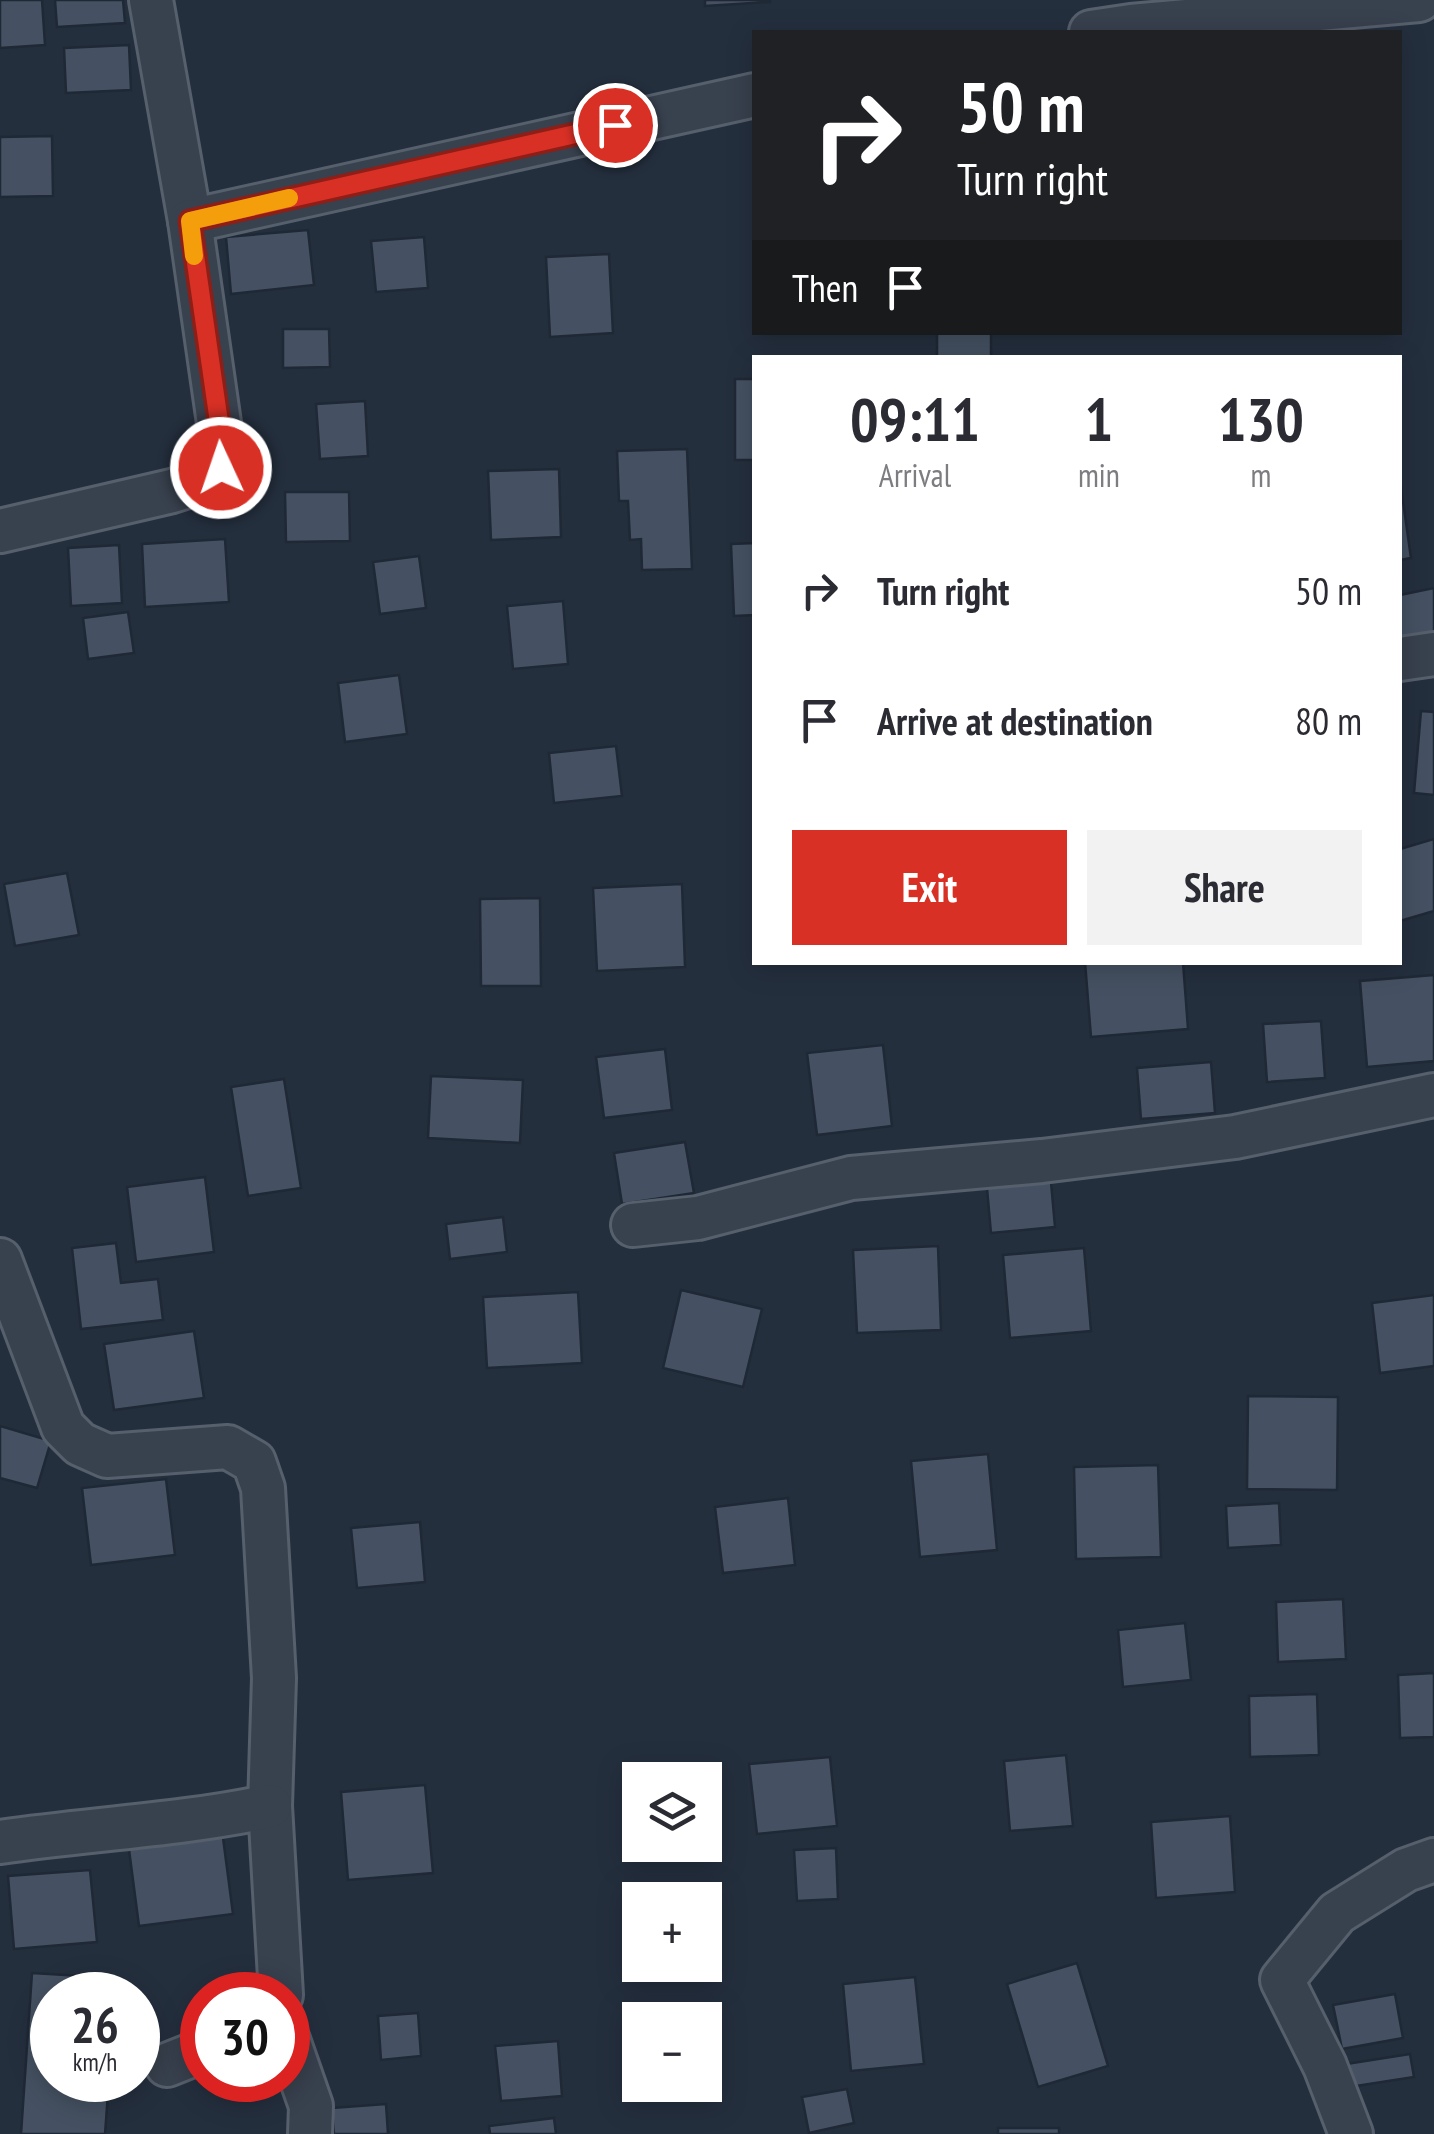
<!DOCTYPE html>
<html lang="en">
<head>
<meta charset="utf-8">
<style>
	body { margin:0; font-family:"PT Sans Narrow",sans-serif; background:#f2f2f3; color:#2b2b33; height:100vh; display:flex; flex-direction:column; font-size:38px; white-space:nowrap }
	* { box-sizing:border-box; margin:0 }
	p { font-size:32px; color:#7c7c81 }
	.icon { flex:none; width:55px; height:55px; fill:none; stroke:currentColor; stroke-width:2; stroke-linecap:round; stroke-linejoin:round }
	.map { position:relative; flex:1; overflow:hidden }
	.sheet { position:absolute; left:752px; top:355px; width:650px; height:610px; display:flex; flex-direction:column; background:#fff; border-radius:0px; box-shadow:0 5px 25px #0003 }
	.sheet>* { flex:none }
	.guide { position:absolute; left:752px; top:30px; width:650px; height:305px; border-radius:0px; box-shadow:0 5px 25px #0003; background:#202124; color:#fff; overflow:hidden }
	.buttons { position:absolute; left:622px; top:1762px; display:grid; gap:20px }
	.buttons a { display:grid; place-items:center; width:100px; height:100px; border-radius:0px; background:#fff; box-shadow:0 5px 25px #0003; font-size:50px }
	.speed { position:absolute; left:30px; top:1972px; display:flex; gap:20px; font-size:50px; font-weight:700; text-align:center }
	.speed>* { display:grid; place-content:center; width:130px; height:130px; border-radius:50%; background:#fff; box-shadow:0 5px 25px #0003; line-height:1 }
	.speed small { font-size:25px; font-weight:400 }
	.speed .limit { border:15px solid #d22; background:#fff; color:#111 }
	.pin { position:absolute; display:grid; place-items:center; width:85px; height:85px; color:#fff; margin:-42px; border:5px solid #fff; border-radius:50%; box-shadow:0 2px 10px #0007 }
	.me { position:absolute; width:110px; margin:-55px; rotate:357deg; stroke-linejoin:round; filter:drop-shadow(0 0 8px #0008) }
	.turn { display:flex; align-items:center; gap:35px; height:210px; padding:0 40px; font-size:45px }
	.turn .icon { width:130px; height:130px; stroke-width:2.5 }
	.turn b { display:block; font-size:70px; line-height:85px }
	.then { display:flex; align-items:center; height:95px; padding:0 40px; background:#0003; gap:20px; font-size:38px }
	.eta { display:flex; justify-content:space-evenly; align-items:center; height:170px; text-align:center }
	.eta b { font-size:60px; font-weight:700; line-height:70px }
	.button { display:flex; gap:20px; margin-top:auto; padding:20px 40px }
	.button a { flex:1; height:115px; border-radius:0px; background:#d93025; color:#fff; font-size:40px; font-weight:700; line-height:115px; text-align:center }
	.button a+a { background:#f2f2f3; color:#2b2b33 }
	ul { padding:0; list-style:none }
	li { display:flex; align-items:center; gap:30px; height:130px; padding:0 40px }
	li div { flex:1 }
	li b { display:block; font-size:38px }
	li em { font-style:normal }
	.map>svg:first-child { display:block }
</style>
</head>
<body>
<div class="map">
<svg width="1434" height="2134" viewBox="0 0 1434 2134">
	<rect width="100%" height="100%" fill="#242f3e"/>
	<g fill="#455162" stroke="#1f2835" stroke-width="2.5">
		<path d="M0,0H42L45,45L0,48Z"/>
		<path d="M55,0H123L125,23L57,27Z"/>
		<path d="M705,0H770V2L705,6Z"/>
		<path d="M129,45L131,90L66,93L64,48Z"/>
		<path d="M52,136L53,196L0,197V137Z"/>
		<path d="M308,230L314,285L231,294L226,237Z"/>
		<path d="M424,237L428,288L376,292L371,241Z"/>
		<path d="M609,254L613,333L550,337L546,257Z"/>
		<path d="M283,329H329L330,367L283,368Z"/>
		<rect x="937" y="332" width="54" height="26"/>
		<rect x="735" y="379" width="20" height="81"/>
		<path d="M365,401L368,456L320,459L316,404Z"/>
		<path d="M687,449L692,569L642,570L641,539L630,540L628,501H619L617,451Z"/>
		<path d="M559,469L561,537L491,540L488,471Z"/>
		<path d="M1401,487L1411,558L1400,560V488Z"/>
		<path d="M285,492H349L350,541L286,542Z"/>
		<path d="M225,539L229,602L145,607L142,544Z"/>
		<path d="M755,543V615L734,616L731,544Z"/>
		<path d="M119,545L122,603L71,606L68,548Z"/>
		<path d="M419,556L426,608L380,614L373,562Z"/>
		<path d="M1434,588V635L1400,642V595Z"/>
		<path d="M563,601L568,664L513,669L507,606Z"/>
		<path d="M128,612L134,653L88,659L83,618Z"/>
		<path d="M399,675L407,734L345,742L338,683Z"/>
		<path d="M1421,711L1434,712V795L1414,793Z"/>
		<path d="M616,746L622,796L554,803L549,753Z"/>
		<path d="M1434,839V911L1400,921V849Z"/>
		<path d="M67,873L79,935L15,946L4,884Z"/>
		<path d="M682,884L685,967L597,971L593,888Z"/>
		<path d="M540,898L541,986H481L480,899Z"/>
		<path d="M1085,962H1183L1188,1029L1091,1037Z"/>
		<path d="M1434,975V1061L1367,1067L1360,981Z"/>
		<path d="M1321,1021L1325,1078L1267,1082L1263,1024Z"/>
		<path d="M883,1045L892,1126L817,1135L807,1053Z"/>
		<path d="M665,1049L672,1110L604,1118L596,1057Z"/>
		<path d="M1211,1062L1215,1113L1141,1119L1137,1068Z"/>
		<path d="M431,1076L523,1080L520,1143L428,1138Z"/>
		<path d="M284,1079L301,1188L248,1196L231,1087Z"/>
		<path d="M685,1142L694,1193L622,1204L614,1153Z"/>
		<path d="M1050,1171L1055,1227L991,1233L986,1177Z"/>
		<path d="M205,1177L214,1252L136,1262L127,1187Z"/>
		<path d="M503,1217L507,1252L450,1259L446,1224Z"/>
		<path d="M116,1243L121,1283L158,1279L163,1320L81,1329L72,1248Z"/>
		<path d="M938,1246L941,1330L857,1333L853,1250Z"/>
		<path d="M1084,1248L1091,1331L1010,1338L1003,1255Z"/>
		<path d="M681,1290L762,1309L743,1387L663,1368Z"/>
		<path d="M578,1292L582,1363L487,1368L483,1297Z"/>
		<path d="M1434,1295V1366L1380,1373L1372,1303Z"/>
		<path d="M194,1331L204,1398L114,1410L104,1344Z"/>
		<path d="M1248,1396L1338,1397L1337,1490L1247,1489Z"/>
		<path d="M0,1426L51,1441L37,1488L0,1478Z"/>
		<path d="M988,1454L997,1550L920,1557L911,1461Z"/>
		<path d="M1158,1465L1161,1557L1076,1559L1074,1467Z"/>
		<path d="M166,1479L175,1555L91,1565L82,1488Z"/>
		<path d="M788,1498L795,1565L723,1573L715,1507Z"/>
		<path d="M1279,1503L1281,1545L1228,1548L1226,1506Z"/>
		<path d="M420,1522L425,1582L357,1588L351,1528Z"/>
		<path d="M1343,1599L1346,1659L1278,1662L1276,1602Z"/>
		<path d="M1185,1623L1191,1680L1123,1687L1118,1630Z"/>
		<path d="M1434,1673V1737L1400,1738L1398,1675Z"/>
		<path d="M1317,1694L1319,1755L1250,1757L1249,1696Z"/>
		<path d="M1066,1755L1073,1826L1010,1831L1004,1761Z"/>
		<path d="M830,1757L837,1826L757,1834L749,1764Z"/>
		<path d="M425,1785L433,1873L348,1880L341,1792Z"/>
		<path d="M1230,1816L1235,1892L1156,1898L1151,1822Z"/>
		<path d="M222,1830L233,1914L139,1926L128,1842Z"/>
		<path d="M836,1848L838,1899L797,1901L794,1850Z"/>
		<path d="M90,1870L97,1942L14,1949L8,1876Z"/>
		<path d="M1077,1963L1108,2066L1038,2087L1007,1984Z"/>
		<path d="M32,1973L116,1978L115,1995H52V2080H109L105,2134H21Z"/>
		<path d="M915,1977L924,2064L851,2071L843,1984Z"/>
		<path d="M1395,1994L1403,2038L1342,2049L1333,2005Z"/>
		<path d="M418,2013L421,2056L381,2060L378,2016Z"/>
		<path d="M558,2041L562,2096L501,2101L495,2046Z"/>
		<path d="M1410,2054L1414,2077L1343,2088L1340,2065Z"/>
		<path d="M847,2089L854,2123L809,2133L802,2097Z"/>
		<path d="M386,2104L388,2134H334L332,2108Z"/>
		<path d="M554,2118L556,2134H490L489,2126Z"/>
		<rect x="998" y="2128" width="61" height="6"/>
	</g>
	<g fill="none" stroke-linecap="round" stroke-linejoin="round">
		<g stroke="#565f6c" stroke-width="48">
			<g id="minor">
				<path d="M151,0L190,221L755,95"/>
				<path d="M1091,32L1131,26L1419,0"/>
				<path d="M0,531L172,491L206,480L221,468V437L190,221"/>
				<path d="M1400,659L1434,654"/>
				<path d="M633,1225L698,1218L851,1178L1042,1161L1235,1137L1434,1095"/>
				<path d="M0,1260L63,1427L80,1444L107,1456L228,1447L254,1462L263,1488L274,1678L270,1806L281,1995"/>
				<path d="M0,1842C90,1829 181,1825 270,1806"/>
				<path d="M288,2040L311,2106L310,2134"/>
				<path d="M167,2065L202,2051"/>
				<path d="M1351,2134L1325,2066L1282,1980L1337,1913L1406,1870L1434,1860"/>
			</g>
		</g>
		<use href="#minor" stroke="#38414e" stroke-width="42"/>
	</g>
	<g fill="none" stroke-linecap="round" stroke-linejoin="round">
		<g stroke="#8d1f18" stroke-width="25">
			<path id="route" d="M221,468V436L190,221L615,125"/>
		</g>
		<use href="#route" stroke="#d93025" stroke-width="18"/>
		<path stroke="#f59e0b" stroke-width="18" d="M194,256L190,221L289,198"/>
	</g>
</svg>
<div class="buttons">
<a><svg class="icon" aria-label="layers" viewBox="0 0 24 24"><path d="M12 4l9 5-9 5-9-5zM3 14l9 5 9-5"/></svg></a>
<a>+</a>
<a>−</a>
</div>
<div class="speed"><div>26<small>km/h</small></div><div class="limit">30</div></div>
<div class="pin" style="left:615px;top:125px;background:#d93025"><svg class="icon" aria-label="arrive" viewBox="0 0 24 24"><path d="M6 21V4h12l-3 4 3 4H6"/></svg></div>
<svg class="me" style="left:221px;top:468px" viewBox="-20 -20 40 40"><circle r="17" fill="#d93025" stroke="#fff" stroke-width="3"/><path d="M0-11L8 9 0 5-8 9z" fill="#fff"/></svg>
<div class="guide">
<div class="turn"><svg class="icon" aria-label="right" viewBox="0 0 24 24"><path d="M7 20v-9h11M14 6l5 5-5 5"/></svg><div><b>50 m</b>Turn right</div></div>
<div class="then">Then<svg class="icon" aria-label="arrive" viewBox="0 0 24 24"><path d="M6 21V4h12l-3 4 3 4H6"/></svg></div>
</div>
<section class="sheet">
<div class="eta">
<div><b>09:11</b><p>Arrival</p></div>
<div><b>1</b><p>min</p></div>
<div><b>130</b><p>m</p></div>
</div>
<ul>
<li><svg class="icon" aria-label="right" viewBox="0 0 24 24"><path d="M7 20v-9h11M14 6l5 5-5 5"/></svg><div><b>Turn right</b></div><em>50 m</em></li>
<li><svg class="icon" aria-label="arrive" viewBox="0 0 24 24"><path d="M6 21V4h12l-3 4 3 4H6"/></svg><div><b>Arrive at destination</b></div><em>80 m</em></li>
</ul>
<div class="button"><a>Exit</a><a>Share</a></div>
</section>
</div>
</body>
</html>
